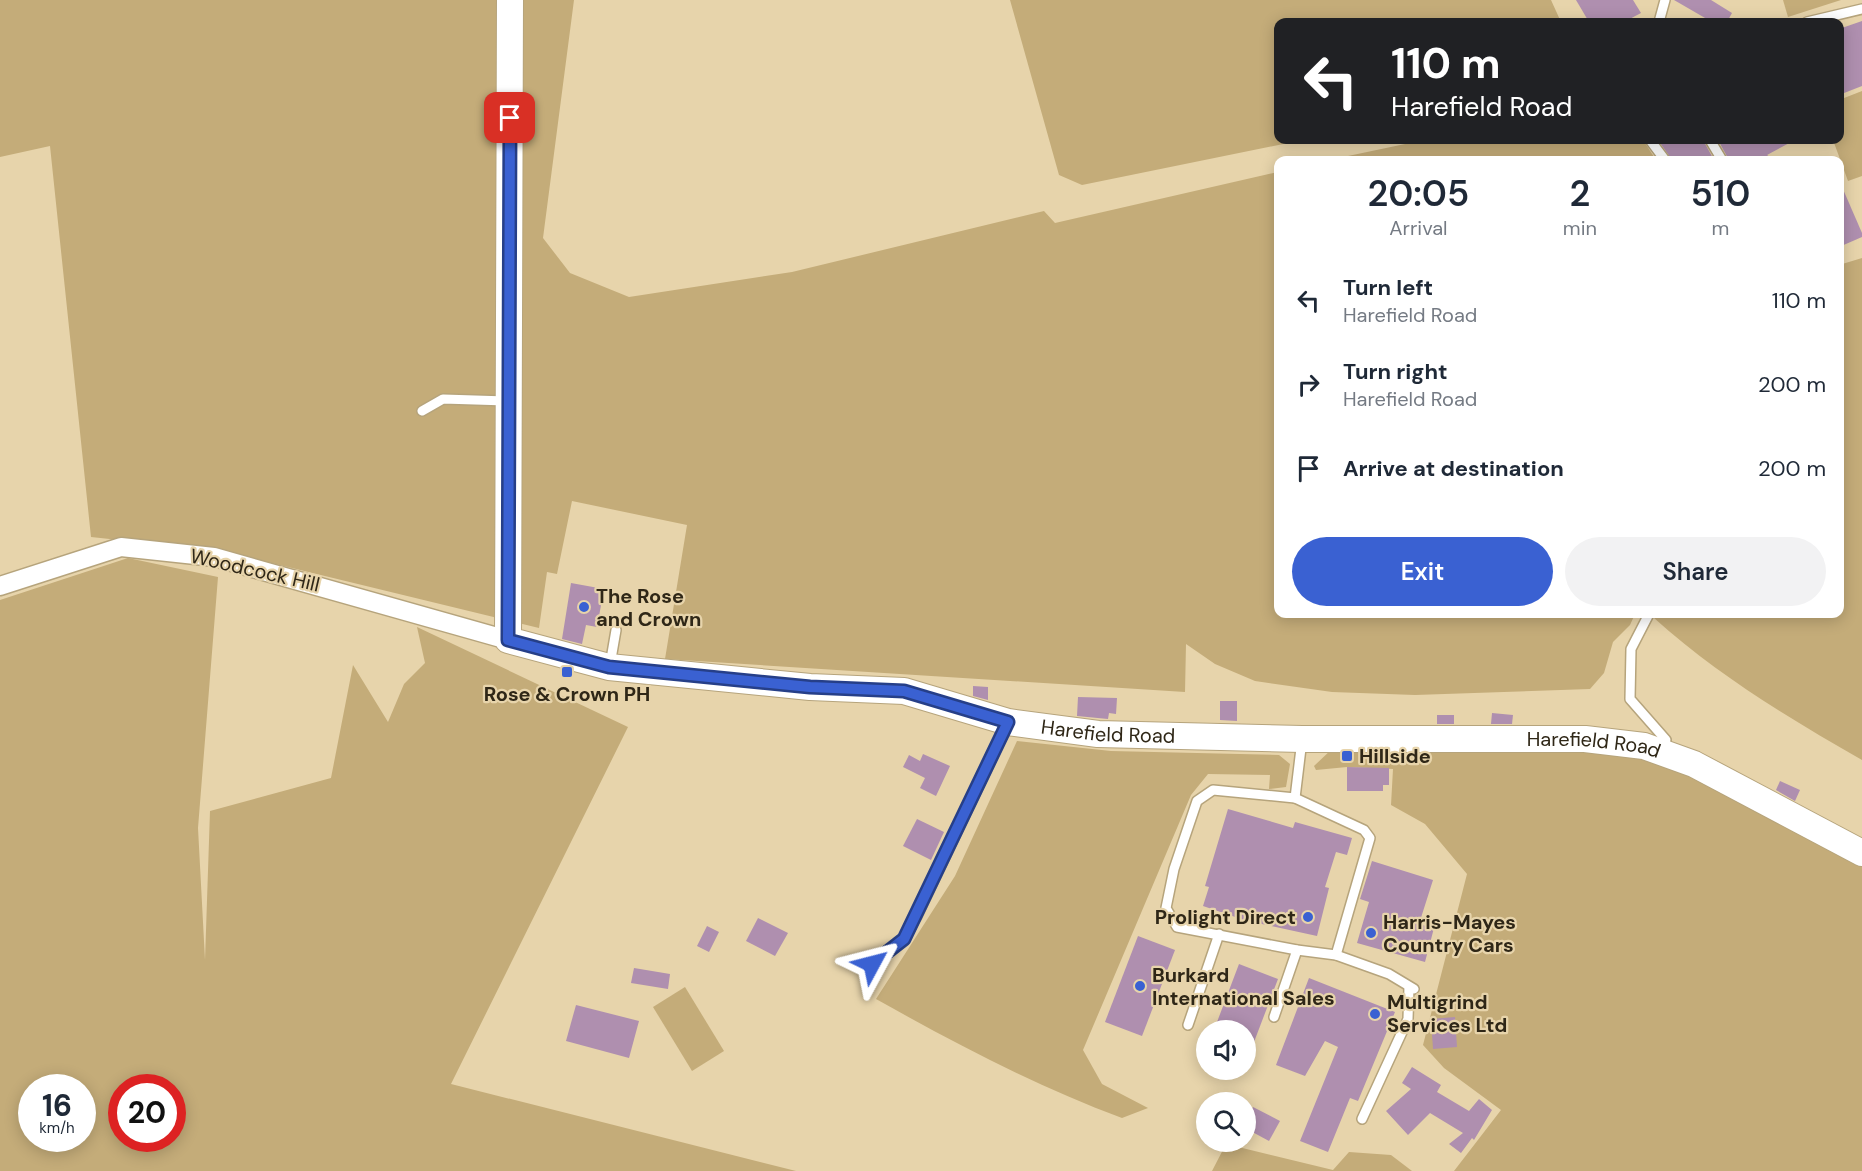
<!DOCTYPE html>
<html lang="en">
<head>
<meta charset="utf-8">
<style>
	body { margin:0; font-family:"DM Sans",sans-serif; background:#f2f2f3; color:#1f2937; height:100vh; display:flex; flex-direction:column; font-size:22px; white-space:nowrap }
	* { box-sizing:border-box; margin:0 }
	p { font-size:20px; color:#747a83 }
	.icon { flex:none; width:33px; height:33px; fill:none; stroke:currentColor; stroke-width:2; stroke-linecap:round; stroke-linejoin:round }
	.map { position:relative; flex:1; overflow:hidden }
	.sheet { position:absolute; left:1274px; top:156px; width:570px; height:462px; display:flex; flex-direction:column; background:#fff; border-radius:12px; box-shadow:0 3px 15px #0003 }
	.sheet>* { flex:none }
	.hud { position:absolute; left:1274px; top:18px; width:570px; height:126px; border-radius:12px; box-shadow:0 3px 15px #0003; background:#202124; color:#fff; overflow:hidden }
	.buttons { position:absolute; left:1196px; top:1020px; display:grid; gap:12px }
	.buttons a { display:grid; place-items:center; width:60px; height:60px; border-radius:50%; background:#fff; box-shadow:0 3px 15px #0003; font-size:30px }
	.speed { position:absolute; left:18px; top:1074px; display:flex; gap:12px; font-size:30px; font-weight:700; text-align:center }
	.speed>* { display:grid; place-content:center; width:78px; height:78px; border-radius:50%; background:#fff; box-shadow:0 3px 15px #0003; line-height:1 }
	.speed small { font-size:15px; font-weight:400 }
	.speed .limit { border:9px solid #d22; background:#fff; color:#111 }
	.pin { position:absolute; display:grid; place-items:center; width:51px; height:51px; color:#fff; margin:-26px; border-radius:12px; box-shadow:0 3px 9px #0006 }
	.me { position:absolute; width:66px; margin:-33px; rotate:52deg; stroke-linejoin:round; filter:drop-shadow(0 0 4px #0008) }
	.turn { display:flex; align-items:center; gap:21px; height:126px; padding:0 18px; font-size:27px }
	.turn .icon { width:78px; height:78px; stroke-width:2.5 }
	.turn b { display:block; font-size:42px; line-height:51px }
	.eta { display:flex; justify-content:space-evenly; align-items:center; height:102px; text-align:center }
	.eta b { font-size:36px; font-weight:600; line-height:42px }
	.cta { display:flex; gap:12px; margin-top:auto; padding:12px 18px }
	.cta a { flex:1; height:69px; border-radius:36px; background:#3a61d2; color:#fff; font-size:24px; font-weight:600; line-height:69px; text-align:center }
	.cta a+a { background:#f2f2f3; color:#1f2937 }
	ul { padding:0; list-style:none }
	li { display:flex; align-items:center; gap:18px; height:84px; padding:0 18px }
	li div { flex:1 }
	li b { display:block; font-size:22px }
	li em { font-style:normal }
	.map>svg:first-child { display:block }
</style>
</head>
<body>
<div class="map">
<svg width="1862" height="1171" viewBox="0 0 1862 1171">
	<rect width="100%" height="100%" fill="#e7d4ab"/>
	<g fill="#c4ac79" fill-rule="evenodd">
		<path d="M0,0H574L543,238L570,273L629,297L792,272L1044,211L1055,223L1278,172V614H1635L1630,625L1613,642L1604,673L1590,689L1415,695L1332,692L1255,681L1215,664L1186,644L1185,692L665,659L687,525L572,501L557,574L547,572L539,628L222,551L91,537L50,146L0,157Z"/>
		<path d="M1010,0H1551L1561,22H1278V140H1303L1082,185L1059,175Z"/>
		<path d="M1783,0H1841L1788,17Z"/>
		<path d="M1862,91V176L1848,181L1833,140H1839V100Z"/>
		<path d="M1424,140H1643L1656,160H1329Z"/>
		<path d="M1862,258V760C1789,718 1717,675 1654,618L1655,614H1839V265Z"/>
		<path d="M128,558L218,577L198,828L205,960L210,811L331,778L353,665L388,722L404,684L425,663L417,627L628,727L451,1084L796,1171H0V600ZM32,1088H82V1138H32ZM122,1088H172V1138H122Z"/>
		<path d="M1017,741L1111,751L1279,755L1290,764L1286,787L1269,789L1270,775L1208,774L1191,795L1083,1050L1102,1084L1148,1108L1122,1118C1034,1085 958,1045 876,999L955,876Z"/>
		<path d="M1332,749H1599L1645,756L1682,768L1862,865V1171H1454L1501,1110L1444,1068L1423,1045L1467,874L1425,824L1391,805L1393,769L1347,767L1316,770L1314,766Z"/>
		<path d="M685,987L724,1051L692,1071L653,1007Z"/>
		<path d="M1226,1144L1333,1170L1349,1152L1391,1155L1412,1171H1212Z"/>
	</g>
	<g fill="#af8faf">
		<path d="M1576,0H1633L1641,13L1624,22H1589Z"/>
		<path d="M1674,0H1711L1732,13L1727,22H1712Z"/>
		<path d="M1862,21V86L1839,95V29Z"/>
		<path d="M1658,140H1703L1714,160H1672Z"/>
		<path d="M1718,140H1795L1767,155L1774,160H1729Z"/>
		<path d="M1839,180L1862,233V237L1839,247Z"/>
		<path d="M571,583L604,589L597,627L586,625L582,644L562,639Z"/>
		<path d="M973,686L988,687V700L973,696Z"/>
		<path d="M1078,697L1117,698L1116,714L1109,713L1108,719L1077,716Z"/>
		<path d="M1220,701H1237V721L1220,720Z"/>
		<path d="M1492,713L1513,715L1512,724H1491Z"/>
		<rect x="1437" y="715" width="17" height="9"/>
		<path d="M923,754L950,766L936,796L920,788L925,778L903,767L909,755L920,761Z"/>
		<path d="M1347,767L1389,768V785H1383V791H1347Z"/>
		<path d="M1780,781L1800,790L1795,801L1776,790Z"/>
		<path d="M1228,809L1293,828L1295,822L1352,838L1347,855L1336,852L1325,887L1329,888L1317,936L1244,920L1203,906L1209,887L1205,886Z"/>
		<path d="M917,819L944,832L931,860L903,846Z"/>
		<path d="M1372,861L1433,880L1419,924L1434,928L1425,962L1357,943L1369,902L1360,899Z"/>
		<path d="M758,918L788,933L775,956L746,941Z"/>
		<path d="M707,926L719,932L709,952L697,946Z"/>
		<path d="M1138,936L1175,950L1142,1036L1105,1022Z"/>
		<path d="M1239,964L1278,979L1246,1063L1245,1030H1214Z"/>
		<path d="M634,968L670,974L668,989L631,983Z"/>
		<path d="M1309,978L1395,1012L1358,1101L1350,1098L1328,1152L1300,1141L1338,1047L1325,1041L1305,1076L1276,1065Z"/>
		<path d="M576,1005L639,1021L629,1058L566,1041Z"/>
		<path d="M1455,1017L1457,1047L1433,1049L1431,1019Z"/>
		<path d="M1412,1067L1441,1085L1437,1092L1469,1111L1479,1099L1492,1110L1474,1140L1472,1138L1461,1153L1449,1144L1463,1133L1430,1113L1408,1135L1386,1111L1411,1089L1402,1083Z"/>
		<path d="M1253,1107L1280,1121L1269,1141L1245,1128Z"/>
	</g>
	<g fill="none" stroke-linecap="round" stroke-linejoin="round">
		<g stroke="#b6a47c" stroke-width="12">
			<g id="lane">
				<path d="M1659,22L1665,0"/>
				<path d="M1807,22L1862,9"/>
				<path d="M1650,140L1665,160"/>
				<path d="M1710,140L1722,160"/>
				<path d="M422,411L443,399L507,401"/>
				<path d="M1649,614L1631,649L1630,699L1666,740L1662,751"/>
				<path d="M610,665L616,630"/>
				<path d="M1302,740L1295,798L1213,790L1197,801L1174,869L1166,908L1177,927L1297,950L1336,955L1389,974L1414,989"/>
				<path d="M1295,798L1364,830L1370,838L1336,955"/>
				<path d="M872,964L904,939L917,916L1008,724"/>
				<path d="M1274,1017L1297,950"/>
				<path d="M1188,1025L1219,934"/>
				<path d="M1362,1119L1408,1019L1409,987"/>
			</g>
		</g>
		<g stroke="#b6a47c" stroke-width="21">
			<path id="street" d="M0,586L121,547L214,557L508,640"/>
		</g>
		<g stroke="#b6a47c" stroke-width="28">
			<g id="secondary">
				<path id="s1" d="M510,0L508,640L609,667L810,687L904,691L1008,722L1098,734L1302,739H1585L1644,746L1694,764L1862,853"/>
			</g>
		</g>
		<use href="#lane" stroke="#fff" stroke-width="9"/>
		<use href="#street" stroke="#fff" stroke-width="18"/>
		<use href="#secondary" stroke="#fff" stroke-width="26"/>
	</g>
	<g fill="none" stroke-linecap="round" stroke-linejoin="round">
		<g stroke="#263f88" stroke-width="15">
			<path id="route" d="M510,118L508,640L609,667L810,687L904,691L1008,722L904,939L872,964"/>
		</g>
		<use href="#route" stroke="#3a61d2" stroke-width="10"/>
	</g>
	<g fill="#3a61d2" stroke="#e7d4ab" stroke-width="2">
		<circle cx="584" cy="607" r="6"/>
		<rect x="561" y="666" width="12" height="12" rx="3"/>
		<rect x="1341" y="750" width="12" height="12" rx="3"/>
		<circle cx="1308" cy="917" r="6"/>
		<circle cx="1371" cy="933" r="6"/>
		<circle cx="1140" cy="986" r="6"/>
		<circle cx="1375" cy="1014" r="6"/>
	</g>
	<g text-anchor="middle" stroke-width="4.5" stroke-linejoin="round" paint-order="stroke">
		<g font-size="20" fill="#2f2717" stroke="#e7d4ab">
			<text transform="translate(255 570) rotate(13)" y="7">Woodcock Hill</text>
			<text dy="7" stroke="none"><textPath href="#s1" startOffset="1250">Harefield Road</textPath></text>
			<text dy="7" stroke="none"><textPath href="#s1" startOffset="1736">Harefield Road</textPath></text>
		</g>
		<g font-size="20" font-weight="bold" fill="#2f2717" stroke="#e7d4ab" text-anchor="start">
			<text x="596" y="603">The Rose<tspan x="596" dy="23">and Crown</tspan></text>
			<text x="567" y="701" text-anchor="middle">Rose &amp; Crown PH</text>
			<text x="1359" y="763">Hillside</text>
			<text x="1296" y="924" text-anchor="end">Prolight Direct</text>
			<text x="1383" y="929">Harris-Mayes<tspan x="1383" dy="23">Country Cars</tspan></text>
			<text x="1152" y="982">Burkard<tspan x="1152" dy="23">International Sales</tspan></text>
			<text x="1387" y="1009">Multigrind<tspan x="1387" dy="23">Services Ltd</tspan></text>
		</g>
	</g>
</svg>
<div class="buttons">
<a><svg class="icon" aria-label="sound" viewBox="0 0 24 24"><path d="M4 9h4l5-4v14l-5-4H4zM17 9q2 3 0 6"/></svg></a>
<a><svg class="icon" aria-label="search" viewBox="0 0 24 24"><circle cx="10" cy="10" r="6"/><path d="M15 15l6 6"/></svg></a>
</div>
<div class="speed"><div>16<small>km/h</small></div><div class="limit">20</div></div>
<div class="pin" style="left:510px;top:118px;background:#d93025"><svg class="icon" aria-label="arrive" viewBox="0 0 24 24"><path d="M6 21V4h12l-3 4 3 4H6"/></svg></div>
<svg class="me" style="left:872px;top:964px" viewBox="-20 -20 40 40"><path d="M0-17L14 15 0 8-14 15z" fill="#3a61d2" stroke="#fff" stroke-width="4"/></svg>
<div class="hud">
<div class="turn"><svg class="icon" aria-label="left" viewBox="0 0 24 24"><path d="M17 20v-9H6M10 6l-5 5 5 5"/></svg><div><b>110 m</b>Harefield Road</div></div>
</div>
<section class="sheet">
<div class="eta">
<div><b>20:05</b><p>Arrival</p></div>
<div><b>2</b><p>min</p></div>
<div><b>510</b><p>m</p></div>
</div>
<ul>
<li><svg class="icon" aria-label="left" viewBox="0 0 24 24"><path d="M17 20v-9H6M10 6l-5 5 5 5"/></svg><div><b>Turn left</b><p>Harefield Road</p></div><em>110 m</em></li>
<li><svg class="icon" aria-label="right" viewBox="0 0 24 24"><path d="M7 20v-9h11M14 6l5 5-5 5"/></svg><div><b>Turn right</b><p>Harefield Road</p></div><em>200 m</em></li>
<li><svg class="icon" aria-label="arrive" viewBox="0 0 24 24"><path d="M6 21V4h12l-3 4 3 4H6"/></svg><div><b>Arrive at destination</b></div><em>200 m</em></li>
</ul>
<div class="cta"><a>Exit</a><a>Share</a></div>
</section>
</div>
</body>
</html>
